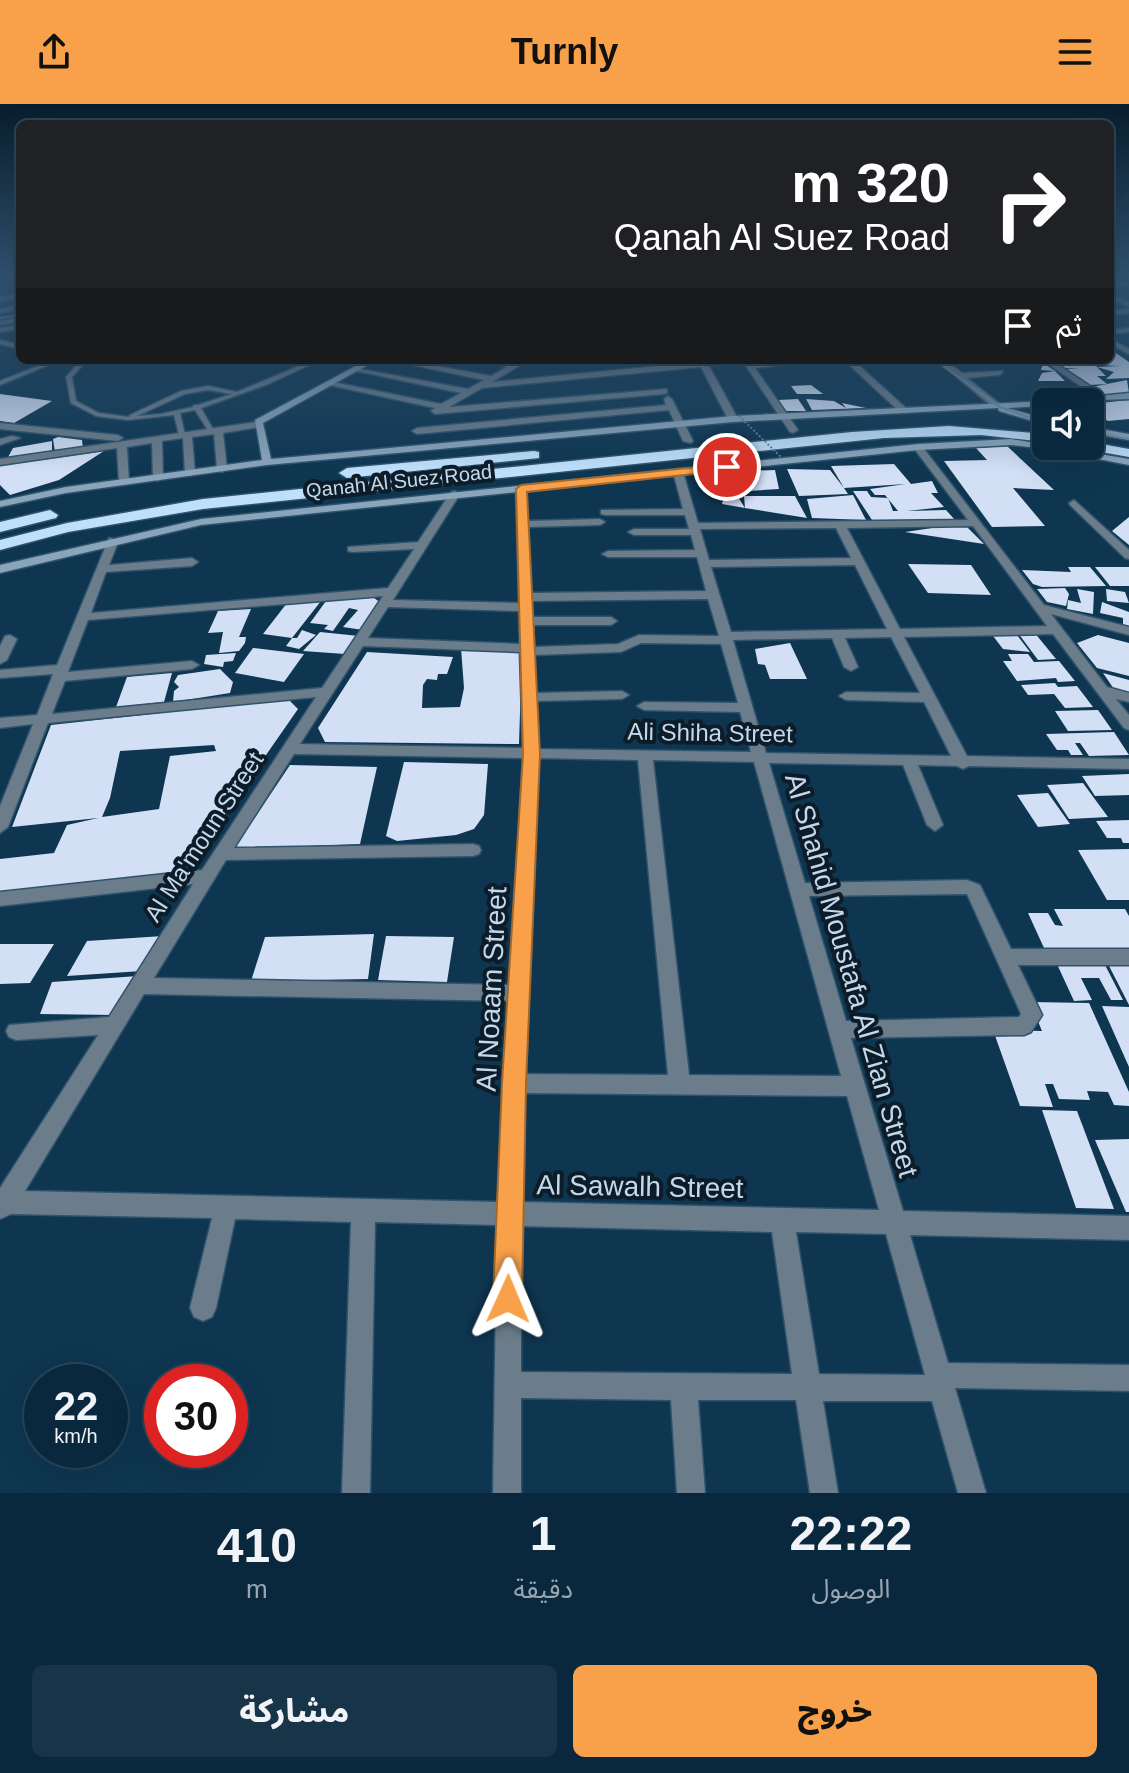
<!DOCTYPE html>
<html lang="ar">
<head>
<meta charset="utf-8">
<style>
	body { margin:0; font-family:Helvetica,"Noto Sans Arabic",sans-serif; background:#183448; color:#f1f3f6; direction:rtl; height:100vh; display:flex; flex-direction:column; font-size:30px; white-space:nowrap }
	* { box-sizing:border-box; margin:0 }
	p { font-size:26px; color:#99a6b0 }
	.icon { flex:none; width:44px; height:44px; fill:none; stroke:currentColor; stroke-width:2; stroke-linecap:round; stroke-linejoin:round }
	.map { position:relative; height:1389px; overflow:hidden; direction:ltr }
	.drawer { display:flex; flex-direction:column; background:#0a283d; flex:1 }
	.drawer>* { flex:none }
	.banner { position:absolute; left:16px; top:16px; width:1098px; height:244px; border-radius:12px; box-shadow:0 8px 32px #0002,0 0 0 2px #2a4457; direction:rtl; background:#202124; color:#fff; overflow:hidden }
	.fabs { position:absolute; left:1032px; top:284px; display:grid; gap:16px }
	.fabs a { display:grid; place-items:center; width:72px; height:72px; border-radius:12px; background:#0a283d; box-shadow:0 8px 32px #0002,0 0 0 2px #2a4457; font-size:40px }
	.speed { position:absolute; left:24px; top:1260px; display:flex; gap:16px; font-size:40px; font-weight:700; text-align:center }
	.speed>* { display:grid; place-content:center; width:104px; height:104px; border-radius:50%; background:#0a283d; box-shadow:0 8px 32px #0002,0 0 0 2px #2a4457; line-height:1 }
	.speed small { font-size:20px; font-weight:400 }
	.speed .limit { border:12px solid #d22; background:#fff; color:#111 }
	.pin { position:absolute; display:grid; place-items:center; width:68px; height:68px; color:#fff; margin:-34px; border:4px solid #fff; border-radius:50%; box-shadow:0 2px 8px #0007 }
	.me { position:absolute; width:88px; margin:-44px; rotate:1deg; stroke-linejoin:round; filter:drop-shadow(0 0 6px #0008) }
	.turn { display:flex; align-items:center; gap:28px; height:168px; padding:0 32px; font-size:36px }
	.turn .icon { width:104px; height:104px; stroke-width:2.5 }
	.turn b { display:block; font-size:56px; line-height:68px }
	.then { display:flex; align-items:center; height:76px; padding:0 32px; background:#0003; gap:16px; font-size:30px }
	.eta { display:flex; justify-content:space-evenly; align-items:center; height:136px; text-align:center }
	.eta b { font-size:48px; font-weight:800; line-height:56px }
	.cta { display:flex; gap:16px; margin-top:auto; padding:16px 32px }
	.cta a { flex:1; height:92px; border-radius:12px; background:#f8a14a; color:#111; font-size:32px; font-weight:800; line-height:92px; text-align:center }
	.cta a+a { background:#183448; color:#f1f3f6 }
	header { display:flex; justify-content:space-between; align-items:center; height:104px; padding:0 32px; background:#f8a14a; color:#111; font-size:36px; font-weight:800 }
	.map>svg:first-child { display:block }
</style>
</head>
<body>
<header><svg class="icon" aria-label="menu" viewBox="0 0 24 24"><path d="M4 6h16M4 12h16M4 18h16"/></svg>Turnly<svg class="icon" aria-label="share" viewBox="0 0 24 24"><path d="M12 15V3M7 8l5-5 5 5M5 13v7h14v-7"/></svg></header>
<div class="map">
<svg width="1129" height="1389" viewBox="0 0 1129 1389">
	<rect width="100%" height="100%" fill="#0e3651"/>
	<g fill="#d3dff5" fill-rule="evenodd">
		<path d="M1110,245L1129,258V274L1106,275L1114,268L1097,263L1106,272H1097L1107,280L1089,281L1066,265L1079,264H1064L1051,256H1068L1079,262L1074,256H1093L1097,263L1120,262L1096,261L1095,256H1110Z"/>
		<path d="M1043,259L1055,267L1065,277H1038L1042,269L1055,267L1041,266Z"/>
		<path d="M1127,276L1129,289L1093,293L1092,283Z"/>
		<path d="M811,281L823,290H797L791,282Z"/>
		<path d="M1059,283H1081L1087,291L1068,293L1049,294L1045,290L1057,286L1068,293Z"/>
		<path d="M0,290L52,297L14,319L0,317Z"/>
		<path d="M798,295L806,307H784L778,296Z"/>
		<path d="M806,295L834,297L846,304L842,299L866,304L812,306Z"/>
		<path d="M1129,296V315L1108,317L1090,305V300Z"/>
		<path d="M58,333L82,336L83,344L55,348L53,335Z"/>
		<path d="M52,337V349L7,355L13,344Z"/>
		<path d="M1007,342L1054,386L1013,384L1045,422L992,423L944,357L987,356L976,344Z"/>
		<path d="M104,347L59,376L10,391L0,381V362L28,355L35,357Z"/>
		<path d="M894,360L911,380L932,377L938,389H931L944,403L907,407L946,406L955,416H872L853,387H867L871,393L888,394L893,407H879H898L885,391H875L870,385L906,380L844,384L848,390L799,392L787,365L830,366L844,384L831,362Z"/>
		<path d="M775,366L779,385L717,389L719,370L733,374L740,368L750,385L745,367Z"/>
		<path d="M853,391L866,416L812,414L807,395Z"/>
		<path d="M744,392H795L807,414L745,404L722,400L724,393H738L745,404Z"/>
		<path d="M1129,413V441L1112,427Z"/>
		<path d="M939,423H967L984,440L905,428Z"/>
		<path d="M908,460L971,461L991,491L928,489Z"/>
		<path d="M1068,463H1090L1106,482L1042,483L1033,480L1022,466L1071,468Z"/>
		<path d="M1095,463H1129V482H1110Z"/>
		<path d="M1065,484L1069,490L1066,502L1047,498L1037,485Z"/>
		<path d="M1077,485L1094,488L1093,510L1067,505L1068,496L1081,499Z"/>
		<path d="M1106,485L1125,488L1129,499L1107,497Z"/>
		<path d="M370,491L381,499L363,526L343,523L358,506L349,504L333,527L324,525L328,521L310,519L326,497Z"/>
		<path d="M321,497L292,534H297L302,526L316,531L299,545L286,542L292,534L263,530L287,499Z"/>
		<path d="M1102,498L1129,508V523L1123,521V514L1100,509Z"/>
		<path d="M251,505L239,533H246L245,539L239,547L219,549L223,528L208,529L218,507Z"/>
		<path d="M320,528L359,532L345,550L303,547Z"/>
		<path d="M1034,528L1056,555L1038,556L1018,529Z"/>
		<path d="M1017,531L1030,548L1003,545L993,532Z"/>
		<path d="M1098,531L1129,539V572L1097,564L1077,539Z"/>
		<path d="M790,539L807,575H770L765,561L758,560L755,545Z"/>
		<path d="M253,544L304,550L284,578L235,569Z"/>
		<path d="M461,544L522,546L519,640L325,638L318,624L367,548L453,553L447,570H438L437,576L427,575L423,581L422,604L460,603L464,584Z"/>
		<path d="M236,549L233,557L224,558L223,563L204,560L206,551Z"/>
		<path d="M1008,550H1028L1034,558L1059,557L1075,577L1058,578L1056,574L1017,577L1003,557H1012Z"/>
		<path d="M220,565L233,578L230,589L173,598L174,587L179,583L174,578L178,571Z"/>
		<path d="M172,569L164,598L116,603L127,573Z"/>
		<path d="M1103,569L1129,576V591L1116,588Z"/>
		<path d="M1055,579L1058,583L1077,582L1093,603L1065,604L1054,590L1028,591L1021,581Z"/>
		<path d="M288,595L298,605L225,710L195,767L0,789V755L54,749L67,721L98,714L12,723L51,621ZM214,641L216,647L170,652L159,705L102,713L110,694L120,647Z"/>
		<path d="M1098,606L1112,626L1068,627L1055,607Z"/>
		<path d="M1114,628L1129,651L1089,652L1080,639H1075L1083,651H1071L1068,646H1057L1046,630Z"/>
		<path d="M404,658L488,660L484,711L474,725L456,731L397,737L386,732Z"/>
		<path d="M290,661L377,663L360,740L234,745Z"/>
		<path d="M1129,670V691L1095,692L1082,672Z"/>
		<path d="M1083,679L1108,713L1069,715L1047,681Z"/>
		<path d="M1048,689L1070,720L1038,723L1017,691Z"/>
		<path d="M1129,716V739H1123L1121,734H1107L1096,717Z"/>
		<path d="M1129,745V796H1107L1078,746Z"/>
		<path d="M1054,805H1125L1129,812V845L1044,844L1028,809H1048L1055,821L1063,822Z"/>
		<path d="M374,830L368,875L251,877L265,833Z"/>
		<path d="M163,832L142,867L67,872L87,837Z"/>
		<path d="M386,832L454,833L447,878L378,876Z"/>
		<path d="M0,840H54L30,879L0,880Z"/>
		<path d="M1103,857L1123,896H1111L1099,874H1081L1092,896L1074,897L1056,858Z"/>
		<path d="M1107,858H1129V901Z"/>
		<path d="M138,872L114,911L40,910L52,878Z"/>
		<path d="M1030,898L1089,899L1129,988V1002L1114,1001L1108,988L1087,987L1090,996L1059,995L1053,980H1045L1053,1003L1020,1002L993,926L1042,927Z"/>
		<path d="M1102,902L1129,903V963Z"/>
		<path d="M1042,1006L1077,1007L1114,1105L1076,1104Z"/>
		<path d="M1129,1035V1108H1126L1095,1036Z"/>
	</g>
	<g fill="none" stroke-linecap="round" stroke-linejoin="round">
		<g stroke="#2f536c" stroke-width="3">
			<g id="lane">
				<path d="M20,221V225L0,228V224Z"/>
				<path d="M0,236L20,241V245L0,240Z"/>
				<path d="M53,256H61L0,281V277Z"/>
				<path d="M81,256H87L72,273L76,297L99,309L129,313L130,311L181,287L208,282L237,288L313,256H321L266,281L201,304L214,327L213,328H209L195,306L180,309L185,331L182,333L179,331L174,311L128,316L96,312L71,299L66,273ZM208,286L232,290L198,301H194L193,303L161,310L137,312L185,290Z"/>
			</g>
		</g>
		<g stroke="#2f536c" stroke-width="3">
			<g id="street">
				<path d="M1129,177V181L1110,183V179Z"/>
				<path d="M1110,189L1129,198V203L1110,194Z"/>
				<path d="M20,190V194L0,197V193Z"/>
				<path d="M20,201V205L0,209V205Z"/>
				<path d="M1129,205V209L1110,211V207Z"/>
				<path d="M20,214V218L0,221V217Z"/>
				<path d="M1129,224V228L1110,230V226Z"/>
				<path d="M1110,235L1129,245V250L1110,240Z"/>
				<path d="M388,256H405L491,272L507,263L479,256L514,259L529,256L492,278L699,258L698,256H750L752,259L831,256L755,264L798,326L793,329L790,328L744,259L709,262L738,315L733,318L728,315L701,263L482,284L449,303L667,285V289L664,290L435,310L431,307L435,304L324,280L328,277L441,300L461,289L351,266L355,264L468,285L484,276Z"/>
				<path d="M844,256H853L907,305V309H901Z"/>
				<path d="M936,256H945L962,269L1003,267L1000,271L967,274L1000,300V304H994Z"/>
				<path d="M1042,256H1051L1108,294L1101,296Z"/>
				<path d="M668,292L672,295L693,337L691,339L683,337L669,306L417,330L412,327L417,324L666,301L664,295Z"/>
				<path d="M256,318L261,321L259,323L223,329L227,365L222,368L217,365L214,330L192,333L195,369L190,372L185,369L183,334L162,337L163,374L158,377L153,374L152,339L127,343L129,378L124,381L119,378L117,344L0,361V355Z"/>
				<path d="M0,319L118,331L123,334L118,337L0,325Z"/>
				<path d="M12,332L20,334L0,341V335Z"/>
				<path d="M918,340L921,341L1044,501L1129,523V531L1051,510L1107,583L1129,589V598L1116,595L1129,611V626L1124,624L1053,530L904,533L967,652L1129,655V665L969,662L963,665L957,662L918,661L943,721L935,727L927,721L903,661L769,659L805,779L967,776L980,781L1011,845H1129V861H1018L1042,911L1031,928L1024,931L851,934L903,1107L1129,1112V1136L910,1131L948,1259L1129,1261V1287L955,1284L986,1389H958L932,1297H823L838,1389H810L796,1296H698L705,1389H677L671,1296L521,1294V1389H493L497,1121L375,1118L370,1389H342L351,1118L235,1115L216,1204L212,1213L203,1217L194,1213L190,1204L212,1114L11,1110L0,1115V1084L98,931L16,936L9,933L6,927L9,921L109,913L193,780L0,802V788L202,766L316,593L48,619L8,723L0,729V702L33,620L0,624V614L37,611L53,570L0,574V566L57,561L109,434L119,436L109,461L192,454L198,458L192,462L106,468L91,509L388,484L414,445L352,448L348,447V443L418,438L451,388L455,387L460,390L393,496L519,499L516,385L521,382L526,385L528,417L600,415L605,418L600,421L528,423L531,489L706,487L697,453H608L602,450L608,447L695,446L691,431H634L628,428L634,425H689L685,411H605L601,410V406L683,405L673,368L678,365L683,368L698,419L968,416L913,343ZM973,422L1047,522L900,525L847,424ZM836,424L851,454L709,456L700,425ZM855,461L887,525L731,528L711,463ZM383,492L322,584L52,610L65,577L192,565L199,561L192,557L68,568L88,516ZM708,495L719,532L639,531L618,540L534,543L533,521H611L617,517L611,513H532L531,497ZM388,503L519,507L520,540L368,534ZM891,533L920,589L846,588L839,592L846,596L924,598L951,652L766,649L733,536L832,534L844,563L851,567L858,563L845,534ZM641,539L721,540L738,599L644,598L637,602L644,606L740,608L751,648L538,645L536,597L622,595L629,591L622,587L536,589L534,551L621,548ZM363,542L520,548L523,644L300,640ZM294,650L523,654L510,881L154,874L226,756L473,752L479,750L481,746L479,742L473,740L234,744ZM538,654L638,656L668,971L526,970ZM653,656L754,658L841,972L689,971ZM967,790L1021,910L1019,913L846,917L809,792ZM144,890L509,897L498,1098L25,1087ZM525,989L847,992L879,1106L521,1098ZM521,1122L772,1128L792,1270L521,1268ZM796,1128L886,1130L925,1271L819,1270Z"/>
				<path d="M1074,396L1129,446V455L1125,454L1070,401L1069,399Z"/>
				<path d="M10,531L17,535L7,556L0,560V542L5,532Z"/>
			</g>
		</g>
		<g stroke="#2f536c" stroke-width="3">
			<g id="secondary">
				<path d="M367,256H377L263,319L271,355L733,312L1049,297L1129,289V295L1046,298V302L1007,304L1046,315V321L999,307L998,304L733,318L267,361L66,389L0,403V397L66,383L262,356L255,316Z"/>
				<path d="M1090,323L1129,330V336L1090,329Z"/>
				<path d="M1011,335L1129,355V361L1046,345L1011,341L918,346L201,421L0,469V461L201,415L918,340Z"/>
			</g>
		</g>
		<g stroke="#2f536c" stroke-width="3">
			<g id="highway">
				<path d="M949,322L1046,330V338L981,331L884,334L203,405L68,428L0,446V436L67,419L203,395L852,328Z"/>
				<path d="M1090,338L1129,345V353L1084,345L1082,342H1090Z"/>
				<path d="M534,347L539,348V354L347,374L339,369L347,364Z"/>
				<path d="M50,406L58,411L56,414L0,428V418Z"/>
			</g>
		</g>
		<use href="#lane" fill="#6b7c8a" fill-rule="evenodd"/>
		<use href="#street" fill="#6b7c8a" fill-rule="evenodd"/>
		<use href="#secondary" fill="#8aa5bb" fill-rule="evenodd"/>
		<use href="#highway" fill="#bee0fc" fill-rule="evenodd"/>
		<g stroke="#7491a6" stroke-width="2">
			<path d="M0,214L20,211"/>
			<path d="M935,256L1000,303L1046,320"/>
			<path d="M1090,328L1129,335"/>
		</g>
		<path stroke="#638198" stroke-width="2" stroke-dasharray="2 2" stroke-linecap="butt" d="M739,312L782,354"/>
	</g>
	<linearGradient id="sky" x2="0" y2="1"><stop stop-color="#081e2d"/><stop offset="0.47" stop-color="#305270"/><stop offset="1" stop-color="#305270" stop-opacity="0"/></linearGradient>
	<rect width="1129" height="369" fill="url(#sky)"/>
	<path fill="#f8a14a" stroke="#a16930" stroke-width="2" d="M727,360L731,366L527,388L540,650L526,979L522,1195L518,1205L508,1209L498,1205L493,1195L502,979L523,650L516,385L521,381Z"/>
	<g text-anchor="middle" stroke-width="8" stroke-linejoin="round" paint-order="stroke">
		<g font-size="20" fill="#c4d8e9" stroke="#0c1c29">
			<text transform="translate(399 377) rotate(-6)" y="7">Qanah Al Suez Road</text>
		</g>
		<g font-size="24" fill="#c4d8e9" stroke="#0c1c29">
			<text transform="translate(710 629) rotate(1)" y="8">Ali Shiha Street</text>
			<text transform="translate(204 733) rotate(-57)" y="8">Al Ma'moun Street</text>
		</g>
		<g font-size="28" fill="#c4d8e9" stroke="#0c1c29">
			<text transform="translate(852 871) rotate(74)" y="10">Al Shahid Moustafa Al Zian Street</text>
			<text transform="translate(491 885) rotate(-87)" y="10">Al Noaam Street</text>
			<text transform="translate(640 1082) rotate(1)" y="10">Al Sawalh Street</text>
		</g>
	</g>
</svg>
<div class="fabs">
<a><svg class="icon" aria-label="sound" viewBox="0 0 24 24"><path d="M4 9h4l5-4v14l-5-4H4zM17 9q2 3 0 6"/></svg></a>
</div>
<div class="speed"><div>22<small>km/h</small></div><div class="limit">30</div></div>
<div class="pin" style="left:727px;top:363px;background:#d93025"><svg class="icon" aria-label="arrive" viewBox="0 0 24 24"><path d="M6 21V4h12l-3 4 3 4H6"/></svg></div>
<svg class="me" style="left:508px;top:1195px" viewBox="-20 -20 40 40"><path d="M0-17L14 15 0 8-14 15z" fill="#f8a14a" stroke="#fff" stroke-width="4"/></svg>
<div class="banner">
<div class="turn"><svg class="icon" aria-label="right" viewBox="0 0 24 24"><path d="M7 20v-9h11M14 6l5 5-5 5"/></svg><div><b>320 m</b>Qanah Al Suez Road</div></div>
<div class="then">ثم<svg class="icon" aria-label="arrive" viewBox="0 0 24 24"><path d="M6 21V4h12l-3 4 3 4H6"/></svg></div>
</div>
</div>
<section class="drawer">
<div class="eta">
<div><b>22:22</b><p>الوصول</p></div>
<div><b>1</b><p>دقيقة</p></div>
<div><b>410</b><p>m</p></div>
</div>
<div class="cta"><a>خروج</a><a>مشاركة</a></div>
</section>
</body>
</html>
